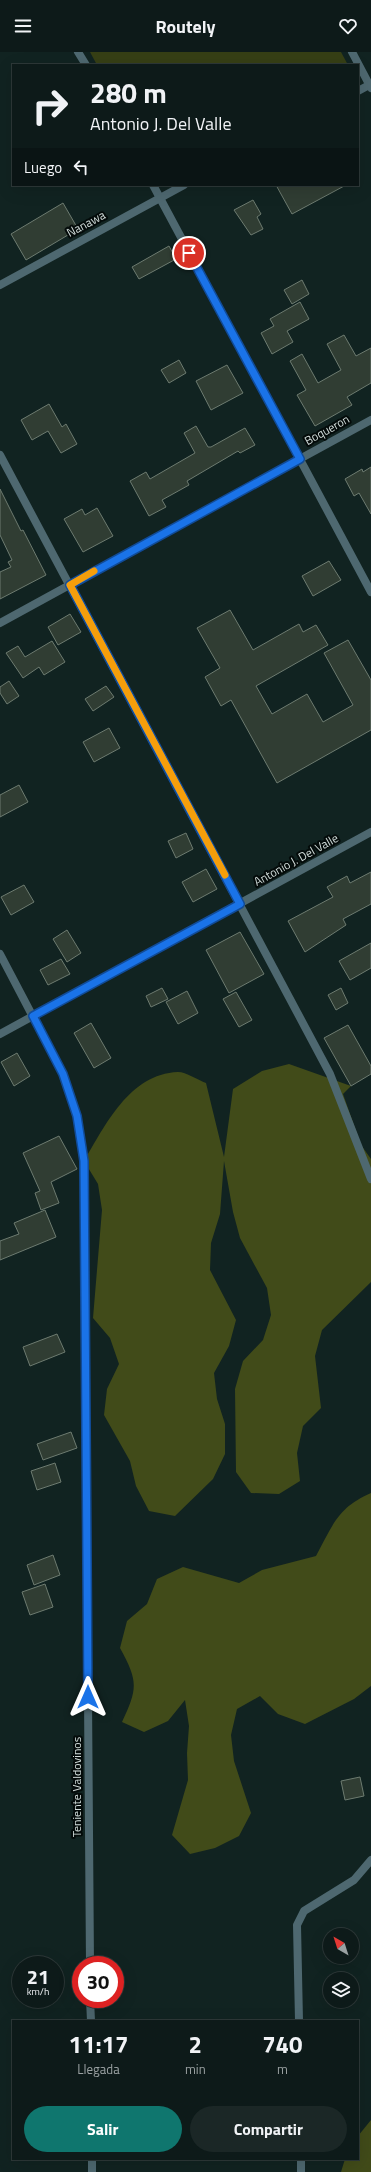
<!DOCTYPE html>
<html lang="es">
<head>
<meta charset="utf-8">
<style>
	body { margin:0; font-family:"Titillium Web",sans-serif; background:#1b2726; color:#f1f3f6; height:100vh; display:flex; flex-direction:column; font-size:15px; white-space:nowrap }
	* { box-sizing:border-box; margin:0 }
	p { font-size:13px; color:#9aa1a2 }
	.icon { flex:none; width:22px; height:22px; fill:none; stroke:currentColor; stroke-width:2; stroke-linecap:round; stroke-linejoin:round }
	.map { position:relative; flex:1; overflow:hidden }
	.side { position:absolute; left:12px; top:1968px; width:347px; height:140px; display:flex; flex-direction:column; background:#0d1a19; border-radius:0px; box-shadow:0 4px 16px #0002,0 0 0 1px #2d3838 }
	.side>* { flex:none }
	.top-card { position:absolute; left:12px; top:12px; width:347px; height:122px; border-radius:0px; box-shadow:0 4px 16px #0002,0 0 0 1px #2d3838; background:#0d1a19; color:#f1f3f6; overflow:hidden }
	.needle { width:26px; rotate:321deg }
	.tools { position:absolute; left:323px; top:1876px; display:grid; gap:8px }
	.tools a { display:grid; place-items:center; width:36px; height:36px; border-radius:50%; background:#0d1a19; box-shadow:0 4px 16px #0002,0 0 0 1px #2d3838; font-size:20px }
	.speed { position:absolute; left:12px; top:1904px; display:flex; gap:8px; font-size:20px; font-weight:700; text-align:center }
	.speed>* { display:grid; place-content:center; width:52px; height:52px; border-radius:50%; background:#0d1a19; box-shadow:0 4px 16px #0002,0 0 0 1px #2d3838; line-height:1 }
	.speed small { font-size:10px; font-weight:400 }
	.speed .limit { border:6px solid #d22; background:#fff; color:#111 }
	.pin { position:absolute; display:grid; place-items:center; width:34px; height:34px; color:#fff; margin:-17px; border:2px solid #fff; border-radius:50%; box-shadow:0 1px 4px #0007 }
	.me { position:absolute; width:44px; margin:-22px; rotate:0deg; stroke-linejoin:round; filter:drop-shadow(0 0 3px #0008) }
	.turn { display:flex; align-items:center; gap:14px; height:84px; padding:0 12px; font-size:18px }
	.turn .icon { width:52px; height:52px; stroke-width:2.5 }
	.turn b { display:block; font-size:28px; line-height:34px }
	.then { display:flex; align-items:center; height:38px; padding:0 12px; background:#0003; gap:8px; font-size:15px }
	.eta { display:flex; justify-content:space-evenly; align-items:center; height:68px; text-align:center }
	.eta b { font-size:24px; font-weight:700; line-height:28px }
	.cta { display:flex; gap:8px; margin-top:auto; padding:8px 12px }
	.cta a { flex:1; height:46px; border-radius:24px; background:#0f766e; color:#fff; font-size:16px; font-weight:700; line-height:46px; text-align:center }
	.cta a+a { background:#1b2726; color:#f1f3f6 }
	header { display:flex; justify-content:space-between; align-items:center; height:52px; padding:0 12px; background:#0d1a19; font-size:18px; font-weight:700 }
	.map>svg:first-child { display:block }
</style>
</head>
<body>
<header><svg class="icon" aria-label="menu" viewBox="0 0 24 24"><path d="M4 6h16M4 12h16M4 18h16"/></svg>Routely<svg class="icon" aria-label="heart" viewBox="0 0 24 24"><path d="M12 20l-8-8c-3-5 5-10 8-4 3-6 11-1 8 4z"/></svg></header>
<div class="map">
<svg width="371" height="2120" viewBox="0 0 371 2120">
	<rect width="100%" height="100%" fill="#112321"/>
	<path fill="#363f15" d="M90,0H341L348,13H97Z"/>
	<g fill="#414b19">
		<path d="M289,1012L351,1034L343,1042L361,1093L371,1107V1230L322,1278L315,1304L321,1356L303,1374L297,1401L300,1429L279,1442L251,1441L236,1420L235,1337L243,1309L263,1288L271,1263L267,1236L240,1186L233,1160L224,1109L220,1162L211,1191L210,1218L236,1268L229,1294L214,1321L217,1347L225,1372V1402L213,1427L175,1464L149,1459L136,1434L130,1409L104,1363L107,1337L119,1312L110,1286L93,1266L102,1158L98,1132L84,1109C105,1074 129,1022 178,1020C186,1020 198,1028 206,1031L224,1105L233,1037L262,1019Z"/>
		<path d="M371,1441V1634L354,1647L305,1672L278,1662L260,1644L237,1657L231,1683L234,1709L251,1761L239,1784L215,1796L190,1802L172,1783L188,1728L187,1701L189,1674L185,1648L168,1669L144,1680L122,1670C138,1636 138,1629 120,1596L127,1569L147,1552L157,1527L183,1515L239,1531L262,1518L316,1504C333,1473 337,1456 371,1441Z"/>
		<path d="M371,2068V2120H341L345,2107H358V2084Z"/>
	</g>
	<g fill="#303d33" stroke="#6d7b70">
		<path d="M276,133H346L292,162Z"/>
		<path d="M253,148L261,162L257,165L263,177L251,183L234,158Z"/>
		<path d="M63,151L78,177L26,208L11,182Z"/>
		<path d="M169,194L176,207L139,227L132,215Z"/>
		<path d="M302,228L309,242L292,252L284,238Z"/>
		<path d="M300,250L309,267L287,279L293,290L272,302L261,281L274,274L270,267Z"/>
		<path d="M344,283L356,304L371,296V331L347,345L352,353L315,374L297,343L306,338L290,309L302,302L318,331L341,318L327,292Z"/>
		<path d="M179,308L186,321L169,331L161,318Z"/>
		<path d="M227,313L243,341L211,358L196,329Z"/>
		<path d="M49,352L62,375L66,372L77,392L61,401L48,379L32,388L21,368Z"/>
		<path d="M196,374L208,395H211L245,376L255,393L240,401L238,399L187,429L189,433L162,448L166,455L149,464L130,429L146,420L150,427L195,401L184,381Z"/>
		<path d="M371,415V462L359,441L354,444L345,427L362,417L363,420Z"/>
		<path d="M0,437L21,479L23,478L46,523L0,547V520L11,515L8,510L12,508L0,483Z"/>
		<path d="M97,456L113,484L83,500L64,467L82,457L85,463Z"/>
		<path d="M329,509L341,528L313,544L302,524Z"/>
		<path d="M230,558L253,598L299,572L303,580L316,573L328,593L256,634L272,662L307,642L323,670L353,653L324,601L348,588L371,628V678L277,731L231,648L221,654L205,625L220,616L197,576Z"/>
		<path d="M70,562L81,580L58,593L48,575Z"/>
		<path d="M52,589L65,610L44,623L39,615L23,626L6,601L18,594L25,605Z"/>
		<path d="M9,629L19,644L7,652L0,641V635Z"/>
		<path d="M106,634L114,645L93,659L85,647Z"/>
		<path d="M109,676L120,696L94,710L83,690Z"/>
		<path d="M19,733L28,750L0,765V743Z"/>
		<path d="M186,781L193,797L176,806L168,789Z"/>
		<path d="M206,817L217,837L193,850L182,830Z"/>
		<path d="M371,820V852L343,867L346,873L305,900L288,869L333,845L327,835L347,824L350,831Z"/>
		<path d="M24,833L34,850L11,863L1,845Z"/>
		<path d="M67,878L81,901L67,910L53,887Z"/>
		<path d="M240,880L264,922L229,941L206,898Z"/>
		<path d="M371,891V916L350,928L339,909Z"/>
		<path d="M61,907L70,922L48,933L40,918Z"/>
		<path d="M162,936L168,947L151,955L146,944Z"/>
		<path d="M341,936L348,951L336,958L328,943Z"/>
		<path d="M187,939L198,961L178,972L166,950Z"/>
		<path d="M236,940L252,968L239,975L223,947Z"/>
		<path d="M91,971L111,1006L94,1016L74,981Z"/>
		<path d="M348,973L371,1014V1022L351,1034L324,986Z"/>
		<path d="M17,1001L30,1024L14,1034L1,1010Z"/>
		<path d="M59,1084L77,1117L51,1130L59,1151L41,1158L35,1141L40,1139L23,1101Z"/>
		<path d="M45,1158L56,1185L0,1208V1189L19,1182L14,1171Z"/>
		<path d="M57,1282L65,1300L30,1314L23,1295Z"/>
		<path d="M71,1380L77,1396L43,1408L37,1392Z"/>
		<path d="M55,1411L61,1430L37,1438L31,1419Z"/>
		<path d="M53,1503L60,1523L34,1533L27,1513Z"/>
		<path d="M45,1532L53,1555L30,1563L22,1540Z"/>
		<path d="M360,1725L364,1744L345,1748L341,1729Z"/>
	</g>
	<g fill="none" stroke-linecap="round" stroke-linejoin="round">
		<g stroke="#4e6870" stroke-width="8">
			<path d="M78,0L86,13"/>
			<path d="M352,0L371,36"/>
			<path d="M358,39L371,32"/>
			<path d="M153,133L371,540"/>
			<path d="M0,233L184,133"/>
			<path d="M0,403L330,1022L371,1127"/>
			<path d="M0,571L371,368"/>
			<path d="M0,902L63,1022L77,1064L84,1109L90,1913"/>
			<path d="M0,982L371,780"/>
			<path d="M90,1947L91,1969"/>
			<path d="M299,1969L297,1873L304,1859L354,1828L371,1808"/>
			<path d="M92,2107V2120"/>
			<path d="M301,2107V2120"/>
		</g>
	</g>
	<g fill="none" stroke-linecap="round" stroke-linejoin="round">
		<g stroke="#114b97" stroke-width="10">
			<path id="route" d="M88,1645L84,1109L77,1064L63,1022L33,964L240,852L70,533L300,407L189,201"/>
		</g>
		<use href="#route" stroke="#1a73e8" stroke-width="7"/>
		<path stroke="#f59e0b" stroke-width="7" d="M94,519L70,533L225,823"/>
	</g>
	<g text-anchor="middle" stroke-width="4" stroke-linejoin="round" paint-order="stroke">
		<g font-size="12" fill="#d3dedc" stroke="#040b0a">
			<text transform="translate(86 172) rotate(-28)" y="4">Nanawa</text>
			<text transform="translate(327 378) rotate(-29)" y="4">Boqueron</text>
			<text transform="translate(296 808) rotate(-29)" y="4">Antonio J. Del Valle</text>
			<text transform="translate(77 1735) rotate(-90)" y="4">Teniente Valdovinos</text>
		</g>
	</g>
</svg>
<div class="tools">
<a><svg class="needle" viewBox="-14 -14 28 28"><path d="M0-13l5 13h-10z" fill="#e53935"/><path d="M0 13l5-13h-10z" fill="#9aa1a2"/></svg></a>
<a><svg class="icon" aria-label="layers" viewBox="0 0 24 24"><path d="M12 4l9 5-9 5-9-5zM3 14l9 5 9-5"/></svg></a>
</div>
<div class="speed"><div>21<small>km/h</small></div><div class="limit">30</div></div>
<div class="pin" style="left:189px;top:201px;background:#d93025"><svg class="icon" aria-label="arrive" viewBox="0 0 24 24"><path d="M6 21V4h12l-3 4 3 4H6"/></svg></div>
<svg class="me" style="left:88px;top:1645px" viewBox="-20 -20 40 40"><path d="M0-17L14 15 0 8-14 15z" fill="#1a73e8" stroke="#fff" stroke-width="4"/></svg>
<div class="top-card">
<div class="turn"><svg class="icon" aria-label="right" viewBox="0 0 24 24"><path d="M7 20v-9h11M14 6l5 5-5 5"/></svg><div><b>280 m</b>Antonio J. Del Valle</div></div>
<div class="then">Luego<svg class="icon" aria-label="left" viewBox="0 0 24 24"><path d="M17 20v-9H6M10 6l-5 5 5 5"/></svg></div>
</div>
<section class="side">
<div class="eta">
<div><b>11:17</b><p>Llegada</p></div>
<div><b>2</b><p>min</p></div>
<div><b>740</b><p>m</p></div>
</div>
<div class="cta"><a>Salir</a><a>Compartir</a></div>
</section>
</div>
</body>
</html>
